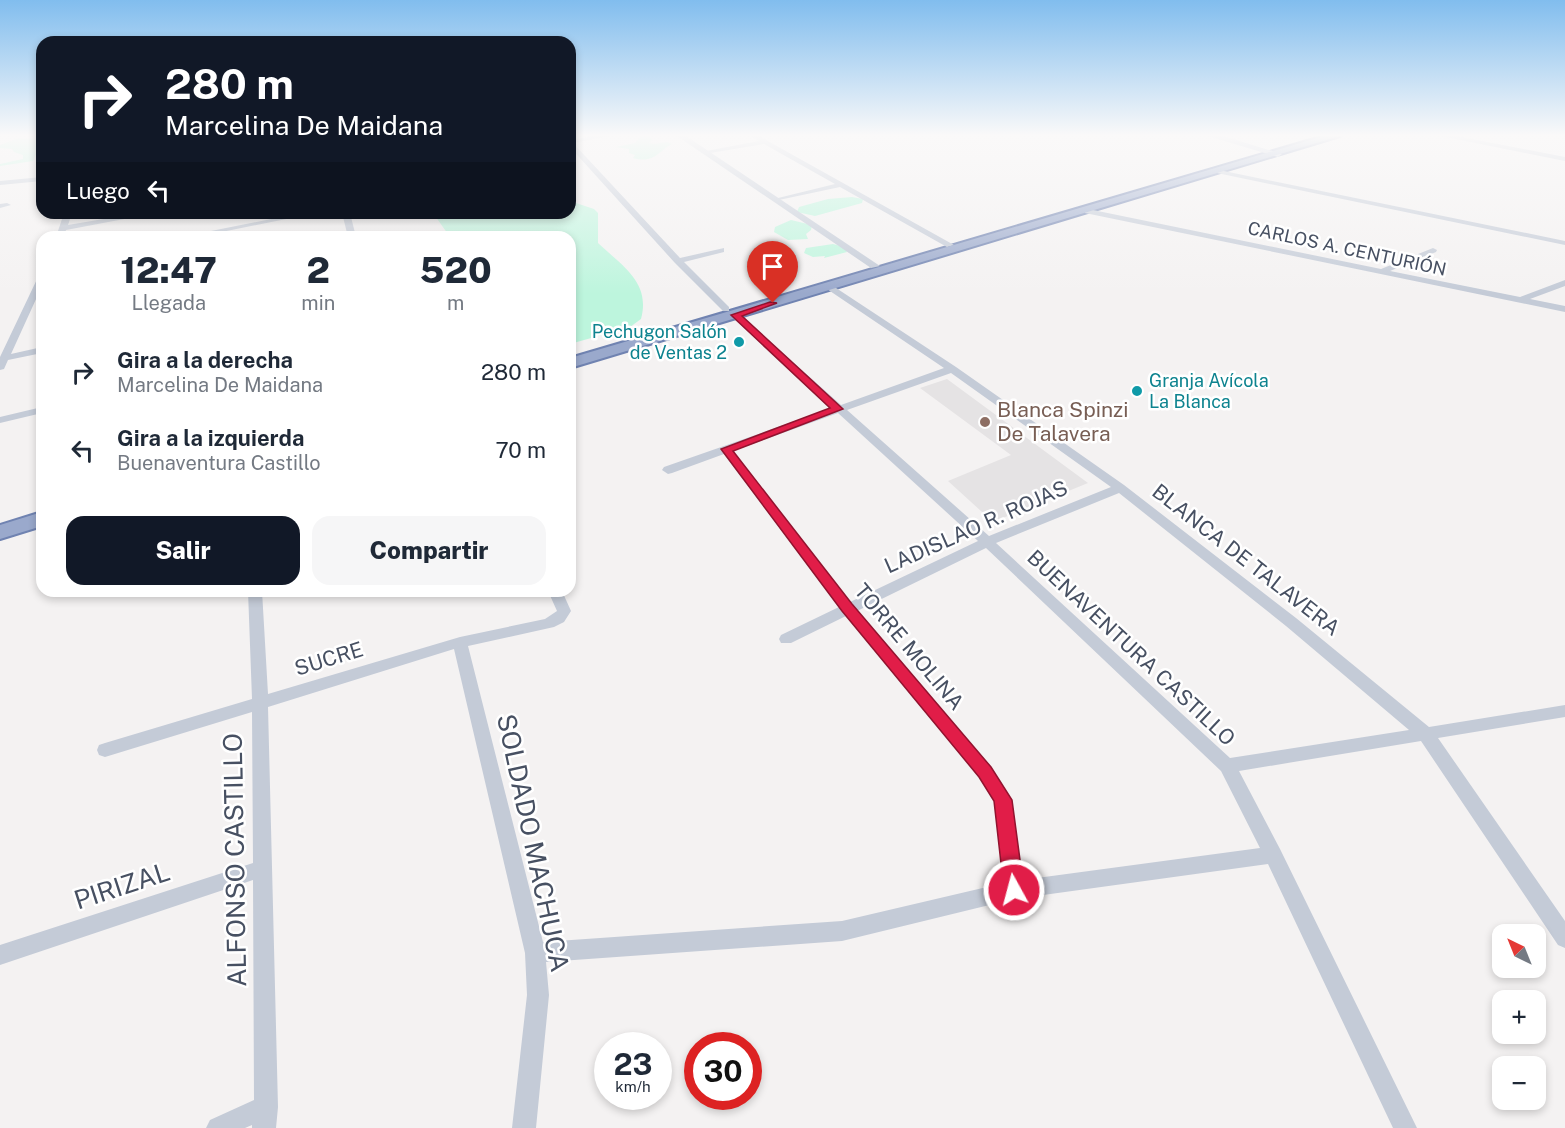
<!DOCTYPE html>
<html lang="es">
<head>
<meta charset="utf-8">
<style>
	body { margin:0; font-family:"Public Sans",sans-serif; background:#f6f6f7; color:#1f2937; height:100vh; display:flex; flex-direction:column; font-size:22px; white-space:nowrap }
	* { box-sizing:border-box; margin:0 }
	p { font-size:20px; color:#747a83 }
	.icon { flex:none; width:33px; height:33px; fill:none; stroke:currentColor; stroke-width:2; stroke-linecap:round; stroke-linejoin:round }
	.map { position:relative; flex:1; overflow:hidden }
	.panel { position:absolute; left:36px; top:231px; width:540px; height:366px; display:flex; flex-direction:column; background:#fff; border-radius:18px; box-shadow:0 3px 9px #0003 }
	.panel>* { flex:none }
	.top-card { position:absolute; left:36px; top:36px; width:540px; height:183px; border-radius:18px; box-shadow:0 3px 9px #0003; background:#111827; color:#fff; overflow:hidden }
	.needle { width:39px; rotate:317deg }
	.fabs { position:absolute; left:1492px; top:924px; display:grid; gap:12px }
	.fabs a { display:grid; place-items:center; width:54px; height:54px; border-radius:12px; background:#fff; box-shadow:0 3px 9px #0003; font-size:30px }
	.speed { position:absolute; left:594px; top:1032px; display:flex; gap:12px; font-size:30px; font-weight:700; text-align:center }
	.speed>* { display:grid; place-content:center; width:78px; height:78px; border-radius:50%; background:#fff; box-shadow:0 3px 9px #0003; line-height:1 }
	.speed small { font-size:15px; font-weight:400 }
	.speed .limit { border:9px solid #d22; background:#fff; color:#111 }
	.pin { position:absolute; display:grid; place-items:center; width:51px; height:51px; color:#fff; margin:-62px -26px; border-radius:50% 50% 50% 0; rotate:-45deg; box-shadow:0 0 6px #0007 }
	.pin .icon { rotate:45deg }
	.me { position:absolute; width:66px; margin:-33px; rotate:353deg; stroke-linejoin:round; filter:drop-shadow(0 0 4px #0008) }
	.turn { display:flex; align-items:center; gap:21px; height:126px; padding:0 30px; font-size:27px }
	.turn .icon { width:78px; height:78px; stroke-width:2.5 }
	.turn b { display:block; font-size:42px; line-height:51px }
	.then { display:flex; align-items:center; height:57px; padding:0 30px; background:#0003; gap:12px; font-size:22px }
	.eta { display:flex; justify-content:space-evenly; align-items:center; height:102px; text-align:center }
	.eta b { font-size:36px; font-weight:800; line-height:42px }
	.primary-button { display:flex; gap:12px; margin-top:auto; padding:12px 30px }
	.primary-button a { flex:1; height:69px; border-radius:18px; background:#111827; color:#fff; font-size:24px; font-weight:800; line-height:69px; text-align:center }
	.primary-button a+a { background:#f6f6f7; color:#1f2937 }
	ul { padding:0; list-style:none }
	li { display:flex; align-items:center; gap:18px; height:78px; padding:0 30px }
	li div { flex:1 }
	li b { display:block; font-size:22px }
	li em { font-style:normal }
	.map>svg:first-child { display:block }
</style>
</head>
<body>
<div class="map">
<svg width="1565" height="1128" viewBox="0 0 1565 1128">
	<rect width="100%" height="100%" fill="#f4f2f2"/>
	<path fill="#e5e3e4" d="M947,379L1088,483L993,522L948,481L1011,455L920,388Z"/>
	<g fill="#bdf5dd">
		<path d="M641,136H650L652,140L649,143C657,146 665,139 672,144C658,151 655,164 633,158L635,155L629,153V149L616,147L635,143Z"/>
		<path d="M19,138L42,140V148L38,150L33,161L0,166V164L23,159V155L14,152L12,149L0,148V145Z"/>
		<path d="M852,197L863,199L862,203L815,216L797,212L799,207L828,199Z"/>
		<path d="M570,201L594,209L598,213V243C622,266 651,282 641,319L630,327L570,344V237H450L433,213H570Z"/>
		<path d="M791,220L812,225L811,230L806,234L808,239L788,240L774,232L775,227Z"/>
		<path d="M833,244L844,247L847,252L824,258L825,256L813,257L804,253L806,248Z"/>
	</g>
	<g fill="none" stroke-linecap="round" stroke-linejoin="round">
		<g stroke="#7083b1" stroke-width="4">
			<g id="trunk">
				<path d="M1324,136H1340L570,368V358Z"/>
				<path d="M42,512V526L0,539V525Z"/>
			</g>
		</g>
		<g fill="#c4cbd7" fill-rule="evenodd">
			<path d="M593,136H610L573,143L680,258L724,248V252L684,262L729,307V311H723L675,263L570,147V140Z"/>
			<path d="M751,136H759L954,245L947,247L840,187L774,201V199L835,184L764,144L704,154L701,152L759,141Z"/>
			<path d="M1441,136H1456L1565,157V161Z"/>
			<path d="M1219,170L1565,241V245L1217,173Z"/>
			<path d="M42,177V181L0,185V181Z"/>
			<path d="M0,204L7,203L11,205L0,208Z"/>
			<path d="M1088,209L1381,269L1433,248L1437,250L1436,252L1390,271L1520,297L1565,280V286L1530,299L1565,306V312L1085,213V209Z"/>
			<path d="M64,213H72L68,225L139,213H156L66,230L64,237H56Z"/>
			<path d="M301,213H316L197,237H181Z"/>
			<path d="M342,213H350L356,237H348Z"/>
			<path d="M39,275H42V286L11,354L42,347V353L8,360L4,369L0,370V357Z"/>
			<path d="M830,284L956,367L1124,485L1296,618L1429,727L1565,705V717L1438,738L1565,921V948L1558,945L1421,741L1239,771L1280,849L1417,1128H1393L1268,864L1014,899L842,941L546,962L549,995L536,1128H512L527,995L525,953L454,649L268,707L278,1107L276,1128H252V1125L245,1128H206L210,1120L254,1100L253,880L0,965V945L253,863L252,712L105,757L99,755L97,750L99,745L105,743L252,699L248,591H262L268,694L460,637L545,619L557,611L548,591H562L571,611L564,622L554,627L468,646L543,942L842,921L1004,883L994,802L979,777L846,616L791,643H781L779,639L781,635L839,607L724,454L672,473L668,474L662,470L664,467L832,408L732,317V313H738L841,405L944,368L827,289V285ZM951,373L1111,487L989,536L847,410ZM838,413L978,541L850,602L733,451ZM1119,493L1286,626L1409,730L1230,758L996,543ZM986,548L1221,771L1260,848L1022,880L1012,800L991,767L857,611Z"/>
			<path d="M42,407V413L0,423V417Z"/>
		</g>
		<path fill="#c4cbd7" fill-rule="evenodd" d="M677,136H686L880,266L871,268Z"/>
		<path fill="#c3cadc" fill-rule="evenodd" d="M1208,136H1223L1282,154L1278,157Z"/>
		<use href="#trunk" fill="#9aa9cc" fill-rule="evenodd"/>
	</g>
	<linearGradient id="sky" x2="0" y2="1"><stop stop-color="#81bdee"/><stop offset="0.46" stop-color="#faf9f9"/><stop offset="1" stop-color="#faf9f9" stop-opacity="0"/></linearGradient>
	<rect width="1565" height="294" fill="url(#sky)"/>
	<path fill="#e11d48" stroke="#92132f" stroke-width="1.5" d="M770,302L777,303L742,316L843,409L733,451L852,604L991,767L1012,800L1024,890L1021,897L1014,900L1007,897L1004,890L994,801L979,777L842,611L721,449L830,408L731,315Z"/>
	<g fill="#0f9aa8" stroke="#fff" stroke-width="2">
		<circle cx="739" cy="342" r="6"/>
		<circle cx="1137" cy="391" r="6"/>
	</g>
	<circle fill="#8d6e63" stroke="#fff" stroke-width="2" cx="985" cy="422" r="6"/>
	<g text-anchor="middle" stroke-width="5" stroke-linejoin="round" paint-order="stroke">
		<g font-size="18" fill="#475062" stroke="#fff">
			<text transform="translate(1347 249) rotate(12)" y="6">CARLOS A. CENTURIÓN</text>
		</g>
		<g font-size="18" fill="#0d838f" stroke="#fff" text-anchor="end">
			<text x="727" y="338">Pechugon Salón<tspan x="727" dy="21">de Ventas 2</tspan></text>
			<text x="1149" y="387" text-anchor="start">Granja Avícola<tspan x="1149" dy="21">La Blanca</tspan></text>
		</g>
		<g font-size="21" fill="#785e54" stroke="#fff" text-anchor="start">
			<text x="997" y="417">Blanca Spinzi<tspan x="997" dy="24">De Talavera</tspan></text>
		</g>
		<g font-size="21" fill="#475062" stroke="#fff">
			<text transform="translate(976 527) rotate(-24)" y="7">LADISLAO R. ROJAS</text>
			<text transform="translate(1246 560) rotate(38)" y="7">BLANCA DE TALAVERA</text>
			<text transform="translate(909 647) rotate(50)" y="7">TORRE MOLINA</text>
			<text transform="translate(1131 648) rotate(43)" y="7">BUENAVENTURA CASTILLO</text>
			<text transform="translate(329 659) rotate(-17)" y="7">SUCRE</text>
		</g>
		<g font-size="26" fill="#475062" stroke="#fff">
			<text transform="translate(533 843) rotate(78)" y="9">SOLDADO MACHUCA</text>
			<text transform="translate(235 860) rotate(-91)" y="9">ALFONSO CASTILLO</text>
			<text transform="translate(122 886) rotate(-18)" y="9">PIRIZAL</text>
		</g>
	</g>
</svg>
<div class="fabs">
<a><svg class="needle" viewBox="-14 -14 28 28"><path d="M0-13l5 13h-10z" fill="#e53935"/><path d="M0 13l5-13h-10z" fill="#747a83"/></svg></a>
<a>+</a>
<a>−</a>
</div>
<div class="speed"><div>23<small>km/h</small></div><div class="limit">30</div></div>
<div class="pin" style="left:773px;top:303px;background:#d93025"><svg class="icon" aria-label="arrive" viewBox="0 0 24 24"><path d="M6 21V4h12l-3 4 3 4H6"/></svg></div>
<svg class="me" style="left:1014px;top:890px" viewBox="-20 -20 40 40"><circle r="17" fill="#e11d48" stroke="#fff" stroke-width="3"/><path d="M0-11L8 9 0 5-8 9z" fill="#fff"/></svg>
<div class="top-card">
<div class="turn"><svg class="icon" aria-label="right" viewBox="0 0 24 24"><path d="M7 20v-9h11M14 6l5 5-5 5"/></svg><div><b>280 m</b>Marcelina De Maidana</div></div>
<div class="then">Luego<svg class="icon" aria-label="left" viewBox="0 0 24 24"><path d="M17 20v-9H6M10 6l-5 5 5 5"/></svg></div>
</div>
<section class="panel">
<div class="eta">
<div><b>12:47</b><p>Llegada</p></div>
<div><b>2</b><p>min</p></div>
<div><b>520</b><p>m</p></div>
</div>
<ul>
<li><svg class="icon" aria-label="right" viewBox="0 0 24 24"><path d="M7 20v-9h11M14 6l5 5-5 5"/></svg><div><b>Gira a la derecha</b><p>Marcelina De Maidana</p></div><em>280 m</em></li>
<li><svg class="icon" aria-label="left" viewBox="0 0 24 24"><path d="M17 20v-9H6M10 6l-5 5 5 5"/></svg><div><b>Gira a la izquierda</b><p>Buenaventura Castillo</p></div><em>70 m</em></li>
</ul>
<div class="primary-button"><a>Salir</a><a>Compartir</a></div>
</section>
</div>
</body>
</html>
